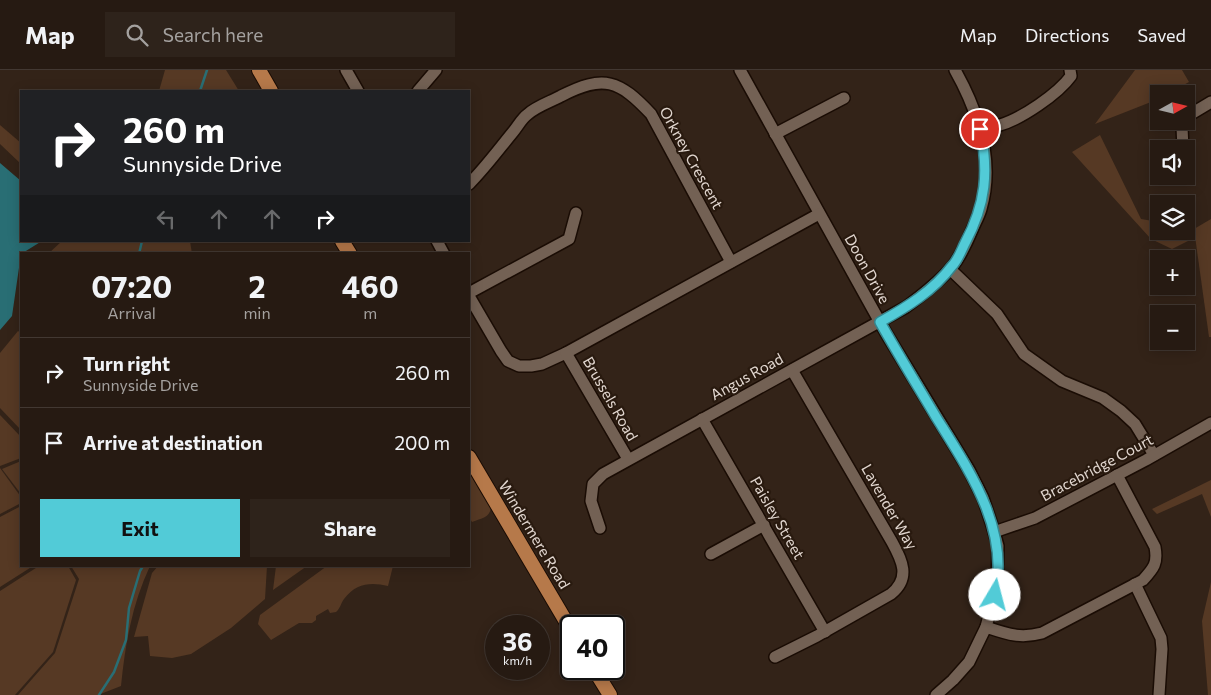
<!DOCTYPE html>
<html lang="en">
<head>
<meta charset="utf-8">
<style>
	body { margin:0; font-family:Commissioner,sans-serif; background:#2e231b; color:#f1f3f6; height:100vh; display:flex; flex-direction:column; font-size:19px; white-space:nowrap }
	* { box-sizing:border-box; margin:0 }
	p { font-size:16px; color:#a4a19f }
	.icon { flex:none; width:28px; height:28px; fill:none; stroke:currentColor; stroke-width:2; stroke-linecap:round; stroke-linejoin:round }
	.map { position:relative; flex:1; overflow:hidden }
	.sheet { position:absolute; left:20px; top:182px; width:450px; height:315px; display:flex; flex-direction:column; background:#261a12; border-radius:0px; box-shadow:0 2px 12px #0003,0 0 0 1px #423832 }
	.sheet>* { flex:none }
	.banner { position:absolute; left:20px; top:20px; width:450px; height:152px; border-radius:0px; box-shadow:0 2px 12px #0003,0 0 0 1px #423832; background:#202124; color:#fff; overflow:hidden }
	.needle { width:32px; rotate:82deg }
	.tools { position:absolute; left:1150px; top:15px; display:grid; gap:10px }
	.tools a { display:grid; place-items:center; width:45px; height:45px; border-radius:0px; background:#261a12; box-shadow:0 2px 12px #0003,0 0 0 1px #423832; font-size:25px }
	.speed { position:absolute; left:485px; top:545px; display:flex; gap:10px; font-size:25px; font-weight:700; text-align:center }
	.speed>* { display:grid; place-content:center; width:65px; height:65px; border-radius:50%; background:#261a12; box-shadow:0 2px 12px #0003,0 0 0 1px #423832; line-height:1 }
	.speed small { font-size:12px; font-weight:400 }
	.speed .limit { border:2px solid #111; border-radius:8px; background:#fff; color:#111 }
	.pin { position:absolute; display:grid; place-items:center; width:42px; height:42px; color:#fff; margin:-21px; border:2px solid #fff; border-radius:50%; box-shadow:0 1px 5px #0007 }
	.me { position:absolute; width:55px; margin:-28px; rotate:8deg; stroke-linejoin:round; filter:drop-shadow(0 0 4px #0008) }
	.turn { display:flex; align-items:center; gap:18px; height:105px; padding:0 20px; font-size:22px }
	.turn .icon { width:65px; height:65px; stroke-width:2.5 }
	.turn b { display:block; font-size:35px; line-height:42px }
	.lanes { display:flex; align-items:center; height:48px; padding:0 20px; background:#0003; justify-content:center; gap:25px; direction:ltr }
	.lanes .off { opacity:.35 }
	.eta { display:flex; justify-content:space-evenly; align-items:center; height:85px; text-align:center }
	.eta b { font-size:30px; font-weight:700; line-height:35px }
	.action { display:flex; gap:10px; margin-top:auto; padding:10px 20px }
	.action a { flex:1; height:58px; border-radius:0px; background:#52cbd7; color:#111; font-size:20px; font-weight:700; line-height:58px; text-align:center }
	.action a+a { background:#2e231b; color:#f1f3f6 }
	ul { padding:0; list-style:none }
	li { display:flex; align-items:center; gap:15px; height:70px; padding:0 20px; border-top:1px solid #423832 }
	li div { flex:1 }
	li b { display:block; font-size:19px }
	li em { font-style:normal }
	header { display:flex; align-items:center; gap:30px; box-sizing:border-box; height:70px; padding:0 25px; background:#261a12; border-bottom:1px solid #423832 }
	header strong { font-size:24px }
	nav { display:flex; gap:28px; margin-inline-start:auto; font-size:18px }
	.search { width:350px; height:45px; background:#2e231b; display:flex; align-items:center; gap:12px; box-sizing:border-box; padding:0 18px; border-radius:0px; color:#a4a19f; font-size:19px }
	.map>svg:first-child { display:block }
</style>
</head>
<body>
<header>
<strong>Map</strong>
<div class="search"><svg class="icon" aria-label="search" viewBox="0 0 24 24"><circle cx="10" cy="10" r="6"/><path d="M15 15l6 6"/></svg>Search here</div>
<nav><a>Map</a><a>Directions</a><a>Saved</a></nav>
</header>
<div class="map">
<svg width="1211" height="625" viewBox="0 0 1211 625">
	<rect width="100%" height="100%" fill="#332318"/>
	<g fill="#563924">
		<path d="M165,0H226L239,21H159Z"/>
		<path d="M1135,0H1182L1189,12L1167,24H1159V28L1151,32L1095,54Z"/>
		<path d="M0,55L21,73V94L0,74Z"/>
		<path d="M1100,65L1141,149L1159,152V161H1186V158L1192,159V169L1172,179L1151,169L1072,82Z"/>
		<path d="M1211,149V267H1209L1194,159Z"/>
		<path d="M62,171H190L192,184H48Z"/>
		<path d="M18,261L21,263V360L0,338V283Z"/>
		<path d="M0,345L21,367V388L0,396Z"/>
		<path d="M21,391V424L2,399Z"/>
		<path d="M0,398L21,427V433L0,444Z"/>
		<path d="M469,401L491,437C490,448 482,448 472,452L469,447Z"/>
		<path d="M1211,410V447L1202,424L1157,444L1152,439Z"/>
		<path d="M21,436V496H33L0,517V447Z"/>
		<path d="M39,496H68L76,510L53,582L15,625H0V521Z"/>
		<path d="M71,496H150C132,534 125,575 121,616L98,625H18L55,583L79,509Z"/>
		<path d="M158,496H267L265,529L231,558L191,584L172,588L150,586L148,566L134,567L152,503Z"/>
		<path d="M276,496H307L273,520Z"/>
		<path d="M327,496H393L388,516C371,512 356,513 344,529C341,533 340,539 336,542L330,543L328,539L316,546V550L312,553H299L271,570L258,554L260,545Z"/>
		<path d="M1211,512V625H1208L1202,551Z"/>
	</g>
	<path fill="#296e74" d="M0,93L21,111V171H42L21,184L12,246L0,260Z"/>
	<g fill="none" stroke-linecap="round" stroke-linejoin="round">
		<g stroke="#296e74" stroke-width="2.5">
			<path d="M200,21L207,0"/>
			<path d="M139,184L142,171"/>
			<path d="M99,625L114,602L126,570L129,538L140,501L143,496"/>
		</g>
		<g stroke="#1a0c04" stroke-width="14">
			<g id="minor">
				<path d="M346,0L358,21"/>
				<path d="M740,0L886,263L969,400L983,428L992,455L998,476L997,515L986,557L969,592L953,610L936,625"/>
				<path d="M418,21L436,0"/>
				<path d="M1186,50L1191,44L1211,32"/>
				<path d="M980,59C987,58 993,57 1000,55C1021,49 1058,24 1071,6L1070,0"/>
				<path d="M775,64L844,28"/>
				<path d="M1183,79L1182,57L1185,51"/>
				<path d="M469,114C485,98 499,79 513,62C518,56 522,48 528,44C537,36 550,32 561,26C604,4 619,10 651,44L731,192"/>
				<path d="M437,171L444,184"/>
				<path d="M950,199L997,244L1024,284L1062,311L1103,328L1121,341L1135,354L1154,385"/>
				<path d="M469,223L569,169L576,143"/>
				<path d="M469,226L501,281L508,291L519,296H531L542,294L566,283L819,144"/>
				<path d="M566,283L628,389"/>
				<path d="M702,349L825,562"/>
				<path d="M600,458L591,431L593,414L603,404L906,237C922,225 939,212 952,197C960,187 967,172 972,160C975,153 979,146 981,139C995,91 978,41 955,0"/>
				<path d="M994,462L1035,448L1146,390L1211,353"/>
				<path d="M711,484L764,455"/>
				<path d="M1135,514L1161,568L1162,579L1159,625"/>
				<path d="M986,557C1007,564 1020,569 1042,563L1143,510C1154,498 1158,493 1155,477L1117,405"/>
				<path d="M775,587L817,566L891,524C911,508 902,490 892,472L792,300"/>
			</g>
		</g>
		<g stroke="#1a0c04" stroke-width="16">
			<g id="major">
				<path d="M259,0L271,21"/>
				<path d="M342,171L350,184"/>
				<path d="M469,387L571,560"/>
				<path d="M594,599L610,625"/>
			</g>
		</g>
		<use href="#minor" stroke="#736154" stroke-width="11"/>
		<use href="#major" stroke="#b6794a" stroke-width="14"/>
	</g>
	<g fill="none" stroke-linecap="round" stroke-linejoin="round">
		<g stroke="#35848c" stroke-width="12">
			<path id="route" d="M980,59C989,101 986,134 965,173C961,181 958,190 952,196C933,221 907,237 880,252C898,284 917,315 936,347C969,400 1010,459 995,525"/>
		</g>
		<use href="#route" stroke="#52cbd7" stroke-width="9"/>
	</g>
	<g text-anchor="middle" stroke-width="4.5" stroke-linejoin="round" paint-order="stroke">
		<g font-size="15" fill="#e2d7d0" stroke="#291a0f">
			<text transform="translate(691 88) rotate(61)" y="5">Orkney Crescent</text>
			<text transform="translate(867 199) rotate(61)" y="5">Doon Drive</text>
			<text transform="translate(747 307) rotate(-29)" y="5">Angus Road</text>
			<text transform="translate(610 329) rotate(60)" y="5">Brussels Road</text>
			<text transform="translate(1097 398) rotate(-28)" y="5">Bracebridge Court</text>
			<text transform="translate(889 437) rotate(60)" y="5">Lavender Way</text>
			<text transform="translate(777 448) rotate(60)" y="5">Paisley Street</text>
			<text transform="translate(534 465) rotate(59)" y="5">Windermere Road</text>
		</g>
	</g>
</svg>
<div class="tools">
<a><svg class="needle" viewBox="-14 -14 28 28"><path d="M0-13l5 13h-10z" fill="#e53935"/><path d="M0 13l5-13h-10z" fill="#a4a19f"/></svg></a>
<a><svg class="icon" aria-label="sound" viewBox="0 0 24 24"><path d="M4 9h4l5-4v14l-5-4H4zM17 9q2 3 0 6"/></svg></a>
<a><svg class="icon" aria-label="layers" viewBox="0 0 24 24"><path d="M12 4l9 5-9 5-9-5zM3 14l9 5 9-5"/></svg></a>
<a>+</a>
<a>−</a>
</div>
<div class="speed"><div>36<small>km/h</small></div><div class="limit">40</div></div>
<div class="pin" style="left:980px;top:59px;background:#d93025"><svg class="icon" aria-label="arrive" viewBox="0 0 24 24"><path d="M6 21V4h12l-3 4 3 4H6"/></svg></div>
<svg class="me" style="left:995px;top:525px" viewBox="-20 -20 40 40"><circle r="19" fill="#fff"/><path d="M0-13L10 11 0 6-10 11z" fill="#52cbd7"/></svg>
<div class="banner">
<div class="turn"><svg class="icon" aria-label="right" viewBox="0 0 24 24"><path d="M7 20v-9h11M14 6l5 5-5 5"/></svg><div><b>260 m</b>Sunnyside Drive</div></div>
<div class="lanes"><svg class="icon off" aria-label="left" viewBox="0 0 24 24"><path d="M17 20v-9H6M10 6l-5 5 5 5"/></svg><svg class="icon off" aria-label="ahead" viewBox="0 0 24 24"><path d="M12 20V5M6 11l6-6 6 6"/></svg><svg class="icon off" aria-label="ahead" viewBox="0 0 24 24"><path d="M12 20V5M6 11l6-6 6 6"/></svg><svg class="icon" aria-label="right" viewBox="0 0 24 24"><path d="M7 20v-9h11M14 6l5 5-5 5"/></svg></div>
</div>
<section class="sheet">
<div class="eta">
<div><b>07:20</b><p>Arrival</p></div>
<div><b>2</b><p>min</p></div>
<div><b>460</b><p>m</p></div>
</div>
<ul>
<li><svg class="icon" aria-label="right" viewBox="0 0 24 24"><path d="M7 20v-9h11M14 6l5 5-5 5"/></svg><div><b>Turn right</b><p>Sunnyside Drive</p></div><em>260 m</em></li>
<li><svg class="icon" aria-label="arrive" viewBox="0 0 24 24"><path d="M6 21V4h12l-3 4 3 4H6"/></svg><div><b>Arrive at destination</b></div><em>200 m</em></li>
</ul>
<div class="action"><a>Exit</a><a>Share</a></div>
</section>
</div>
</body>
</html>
